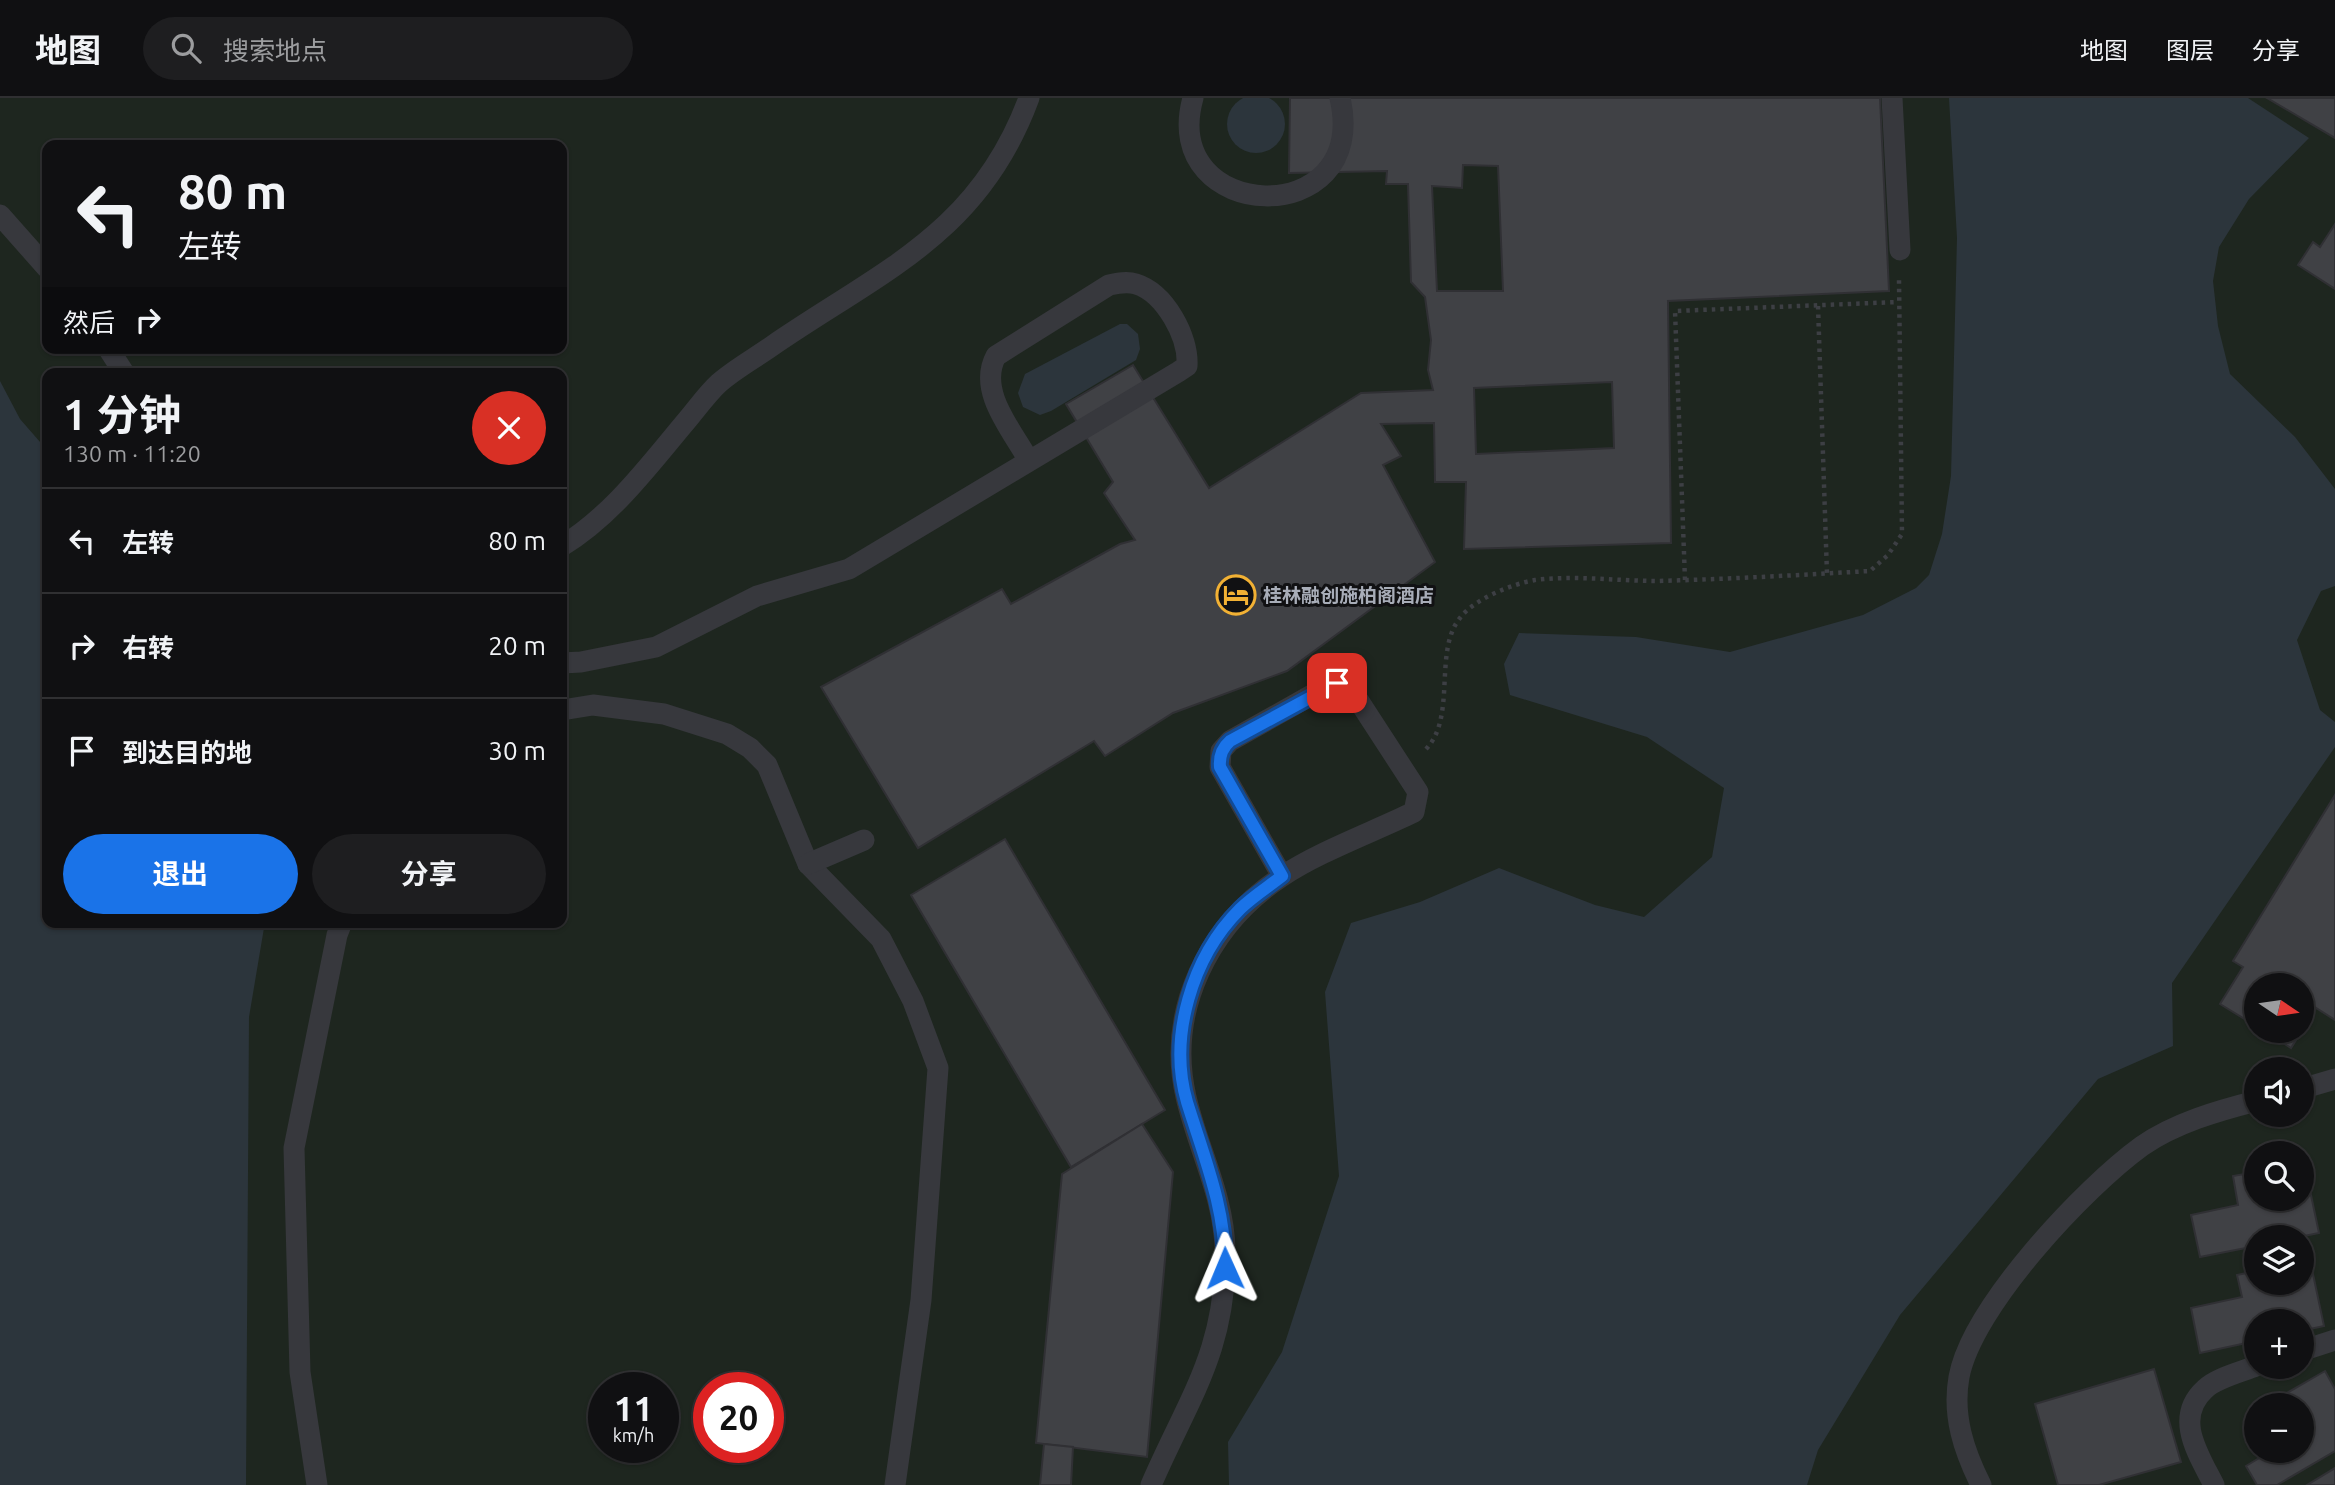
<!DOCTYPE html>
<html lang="zh">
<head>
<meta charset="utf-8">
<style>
	body { margin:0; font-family:Ubuntu,"Noto Sans SC",sans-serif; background:#1e1e20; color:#f1f3f6; height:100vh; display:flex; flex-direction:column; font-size:26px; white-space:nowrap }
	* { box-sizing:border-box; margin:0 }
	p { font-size:23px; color:#9c9d9f }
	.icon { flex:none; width:38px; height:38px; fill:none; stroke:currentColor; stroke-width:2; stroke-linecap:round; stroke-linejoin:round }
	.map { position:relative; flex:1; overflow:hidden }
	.details { position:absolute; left:42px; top:270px; width:525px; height:560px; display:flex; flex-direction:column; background:#101012; border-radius:14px; box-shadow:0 2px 5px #0004,0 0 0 2px #303032 }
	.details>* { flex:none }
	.hud { position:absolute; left:42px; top:42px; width:525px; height:214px; border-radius:14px; box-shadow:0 2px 5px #0004,0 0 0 2px #303032; background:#101012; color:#f1f3f6; overflow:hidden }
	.needle { width:46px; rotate:103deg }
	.tools { position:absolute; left:2244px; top:875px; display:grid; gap:14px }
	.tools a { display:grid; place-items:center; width:70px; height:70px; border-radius:50%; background:#101012; box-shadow:0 2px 5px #0004,0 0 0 2px #303032; font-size:35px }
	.speed { position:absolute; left:588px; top:1274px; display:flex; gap:14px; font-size:35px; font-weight:700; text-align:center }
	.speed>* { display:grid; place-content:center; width:91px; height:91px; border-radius:50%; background:#101012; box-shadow:0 2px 5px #0004,0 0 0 2px #303032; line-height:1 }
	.speed small { font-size:18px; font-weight:400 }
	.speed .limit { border:10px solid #d22; background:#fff; color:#111 }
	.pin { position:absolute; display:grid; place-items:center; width:60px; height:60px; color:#fff; margin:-30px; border-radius:14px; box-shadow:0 4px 10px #0006 }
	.me { position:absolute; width:77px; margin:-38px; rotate:359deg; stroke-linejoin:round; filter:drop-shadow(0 0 5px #0008) }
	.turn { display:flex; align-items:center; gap:24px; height:147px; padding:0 21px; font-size:32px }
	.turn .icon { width:91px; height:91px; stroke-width:2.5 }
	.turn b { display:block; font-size:49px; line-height:60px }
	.then { display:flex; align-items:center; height:66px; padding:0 21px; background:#0003; gap:14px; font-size:26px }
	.round { display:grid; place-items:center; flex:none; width:74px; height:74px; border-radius:37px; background:#1e1e20 }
	.summary { display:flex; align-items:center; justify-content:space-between; height:119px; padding:0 21px }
	h1 { font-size:42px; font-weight:700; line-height:52px }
	.action { display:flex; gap:14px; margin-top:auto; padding:14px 21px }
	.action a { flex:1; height:80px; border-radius:42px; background:#1a73e8; color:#fff; font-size:28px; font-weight:700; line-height:80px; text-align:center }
	.action a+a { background:#1e1e20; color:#f1f3f6 }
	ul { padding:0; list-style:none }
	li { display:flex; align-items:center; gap:21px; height:105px; padding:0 21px; border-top:2px solid #303032 }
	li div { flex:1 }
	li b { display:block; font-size:26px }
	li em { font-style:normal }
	header { display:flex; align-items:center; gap:42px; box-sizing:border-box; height:98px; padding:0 35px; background:#101012; border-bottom:2px solid #303032 }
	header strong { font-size:33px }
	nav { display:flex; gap:38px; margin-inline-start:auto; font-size:24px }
	.search { width:490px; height:63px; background:#1e1e20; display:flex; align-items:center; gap:18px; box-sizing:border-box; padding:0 24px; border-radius:38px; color:#9c9d9f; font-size:26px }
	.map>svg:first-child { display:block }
</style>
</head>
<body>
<header>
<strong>地图</strong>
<div class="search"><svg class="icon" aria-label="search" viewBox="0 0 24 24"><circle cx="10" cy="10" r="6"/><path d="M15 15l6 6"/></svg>搜索地点</div>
<nav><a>地图</a><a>图层</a><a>分享</a></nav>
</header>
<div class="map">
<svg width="2335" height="1387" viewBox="0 0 2335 1387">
	<rect width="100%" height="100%" fill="#161618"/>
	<path fill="#1e261f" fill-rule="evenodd" d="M0,0H2335V1387H0ZM47,47H562V250H47ZM47,275H562V824H47ZM2256,887H2301V933H2256ZM2256,971H2301V1017H2256ZM2256,1055H2301V1101H2256ZM2256,1139H2301V1185H2256ZM2256,1223H2301V1269H2256ZM604,1290H663V1349H604ZM709,1290H768V1349H709ZM2256,1307H2301V1353H2256Z"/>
	<g fill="#2c353c">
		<circle cx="1256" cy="26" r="29"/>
		<path d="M1949,0H2248L2309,40L2249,101L2219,149L2213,183L2218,228L2230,276L2295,339L2335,391V488L2321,493L2297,542L2320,612L2335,624V649L2172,885L2173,948L2098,981L1900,1217L1818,1352L1807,1387H1229L1228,1344L1282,1254L1339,1078L1325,894L1351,825L1420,804L1499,770L1595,807L1644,819L1712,759L1724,690L1647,639L1510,597L1504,566L1519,535L1636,539L1730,554L1863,517L1916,490L1929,477L1942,436L1951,378L1957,140Z"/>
		<path d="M1120,226H1127L1138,236L1140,251L1136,262L1051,313L1040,317L1023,309L1018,295L1025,276Z"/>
		<path d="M0,283L20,321L47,352V824H265L249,919L246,1387H0Z"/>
	</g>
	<g fill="#404145" stroke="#303034" stroke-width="2" fill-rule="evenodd">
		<path d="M1290,0H1880L1889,193L1668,203L1671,445L1464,451L1466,384H1435L1434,325L1381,326L1401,358L1383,367L1435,464L1287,573L1173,615L1105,658L1094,643L918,750L821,589L1002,491L1011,506L1120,446L1135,442L1104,395L1113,384L1066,306L1133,267L1209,390L1361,295L1433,292L1428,272L1431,242L1425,199L1411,184L1408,86H1386L1387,73L1289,75ZM1463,67L1498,68L1503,193H1437L1432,88L1462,90ZM1612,284L1614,350L1476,356L1474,290Z"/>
		<path d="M2267,0H2335V40Z"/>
		<path d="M2335,126V191L2298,167L2313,144L2320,149Z"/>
		<path d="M2335,697V922L2316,910L2291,950L2264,933H2301V887H2256V928L2220,906L2243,869L2233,863Z"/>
		<path d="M1005,741L1165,1012L1071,1069L911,797Z"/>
		<path d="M1142,1026L1173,1074L1147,1359L1036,1345L1062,1076Z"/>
		<path d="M2301,1064H2304L2319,1135L2299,1139H2256V1148L2200,1159L2191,1117L2238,1107L2233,1078L2256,1074V1101H2301Z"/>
		<path d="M2310,1162L2324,1228L2301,1233V1223H2256V1243L2200,1255L2191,1210L2242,1199L2237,1177L2256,1173V1185H2301V1164Z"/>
		<path d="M2154,1271L2181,1364L2099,1387H2058L2035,1306Z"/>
		<path d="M2325,1273L2335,1291V1353L2277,1387H2257L2246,1368L2271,1353H2301V1307H2266Z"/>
		<path d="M1044,1346L1073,1349L1071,1387H1040Z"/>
		<path d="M2335,1370V1387H2307Z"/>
	</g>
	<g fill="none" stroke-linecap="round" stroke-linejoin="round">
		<g stroke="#3d3f44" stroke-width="4.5" stroke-dasharray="3.5 5" stroke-linecap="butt">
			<path d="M1818,208L1827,476"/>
			<path d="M1685,482L1675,213L1898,204"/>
			<path d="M1426,651C1457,619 1433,553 1460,520C1474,501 1512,486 1535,482C1575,477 1618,483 1658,483C1729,481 1800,477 1870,473L1888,457L1902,436L1899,181"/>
		</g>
		<g stroke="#37383d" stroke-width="21">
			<path d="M1193,0C1158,126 1371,135 1340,0"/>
			<path d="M1892,0L1900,152"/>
			<path d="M0,117L47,170"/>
			<path d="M108,250L124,275"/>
			<path d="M562,448C613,417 650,366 688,321C698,309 708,295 719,285C735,271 755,260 772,248C881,173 979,136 1029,0"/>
			<path d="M562,565L581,564L656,549L757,498L849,471L1178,274L1187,268C1189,239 1165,195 1136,186C1127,183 1118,185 1109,187L996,258C977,293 1012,332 1029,363"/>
			<path d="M562,612L593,607L664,616L727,636L750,650L767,667L808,766L881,841L913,903L938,970L921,1202L895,1387"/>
			<path d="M808,766L864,742"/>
			<path d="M2301,991L2335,981"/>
			<path d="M2301,1253L2335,1242"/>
			<path d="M317,1387L300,1274L294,1050L337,837L342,824"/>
			<path d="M1151,1387C1188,1301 1227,1252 1225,1152C1224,1098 1198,1051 1186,999C1166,912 1209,827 1281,779C1318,754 1373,734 1414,714L1418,694L1353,594L1346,587L1333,585L1230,643L1221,653L1220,669L1282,778"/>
			<path d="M1981,1387C1964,1353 1952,1318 1959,1279C1972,1209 2084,1090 2142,1048C2175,1025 2217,1013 2256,1003"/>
			<path d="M2214,1387C2199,1357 2173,1320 2205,1291C2216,1280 2241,1274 2256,1268"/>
		</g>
	</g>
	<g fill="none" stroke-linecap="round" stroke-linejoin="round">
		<g stroke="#114b97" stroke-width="18">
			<path id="route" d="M1225,1170C1226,1111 1204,1059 1187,1004C1168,939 1192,859 1240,811C1252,799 1268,789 1282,778L1220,669C1219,658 1222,650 1230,643L1337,585"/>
		</g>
		<use href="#route" stroke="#1a73e8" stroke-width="12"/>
	</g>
	<defs>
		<g id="hotel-ring" transform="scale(2.0125)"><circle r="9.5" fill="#111113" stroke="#f2b134" stroke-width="1.5"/><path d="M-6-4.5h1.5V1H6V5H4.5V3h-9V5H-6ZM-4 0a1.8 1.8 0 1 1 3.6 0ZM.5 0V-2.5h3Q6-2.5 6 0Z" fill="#f2b134"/></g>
	</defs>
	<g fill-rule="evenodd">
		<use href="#hotel-ring" x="1236" y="497"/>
	</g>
	<g text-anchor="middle" stroke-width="6" stroke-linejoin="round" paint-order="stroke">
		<g font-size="19" font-weight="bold" fill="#a8adb8" stroke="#111113" text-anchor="start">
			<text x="1263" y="504">桂林融创施柏阁酒店</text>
		</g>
	</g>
</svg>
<div class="tools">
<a><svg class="needle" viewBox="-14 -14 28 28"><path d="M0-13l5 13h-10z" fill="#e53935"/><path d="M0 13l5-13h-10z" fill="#9c9d9f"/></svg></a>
<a><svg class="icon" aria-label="sound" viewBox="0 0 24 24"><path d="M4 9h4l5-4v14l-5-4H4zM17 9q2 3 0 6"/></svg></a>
<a><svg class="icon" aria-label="search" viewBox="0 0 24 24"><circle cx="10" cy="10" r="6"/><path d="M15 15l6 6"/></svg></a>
<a><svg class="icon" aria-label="layers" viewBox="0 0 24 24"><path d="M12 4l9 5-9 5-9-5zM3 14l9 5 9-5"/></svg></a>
<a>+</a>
<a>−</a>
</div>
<div class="speed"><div>11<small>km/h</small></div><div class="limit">20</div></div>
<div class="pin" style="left:1337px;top:585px;background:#d93025"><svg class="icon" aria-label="arrive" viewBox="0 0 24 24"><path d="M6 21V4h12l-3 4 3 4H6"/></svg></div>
<svg class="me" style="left:1225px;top:1170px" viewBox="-20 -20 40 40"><path d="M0-17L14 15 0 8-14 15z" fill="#1a73e8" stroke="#fff" stroke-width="4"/></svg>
<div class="hud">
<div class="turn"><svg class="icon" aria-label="left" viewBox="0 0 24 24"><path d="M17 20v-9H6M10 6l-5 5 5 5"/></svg><div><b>80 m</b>左转</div></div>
<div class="then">然后<svg class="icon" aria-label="right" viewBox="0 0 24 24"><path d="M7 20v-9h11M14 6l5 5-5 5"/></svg></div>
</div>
<section class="details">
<div class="summary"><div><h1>1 分钟</h1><p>130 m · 11:20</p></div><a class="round" style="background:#d93025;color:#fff"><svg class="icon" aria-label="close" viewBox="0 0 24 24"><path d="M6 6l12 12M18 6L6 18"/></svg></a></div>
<ul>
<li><svg class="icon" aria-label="left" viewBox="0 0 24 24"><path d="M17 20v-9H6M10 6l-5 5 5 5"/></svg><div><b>左转</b></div><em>80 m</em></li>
<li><svg class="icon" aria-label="right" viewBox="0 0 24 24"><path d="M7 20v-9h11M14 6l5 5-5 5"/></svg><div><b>右转</b></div><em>20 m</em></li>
<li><svg class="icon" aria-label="arrive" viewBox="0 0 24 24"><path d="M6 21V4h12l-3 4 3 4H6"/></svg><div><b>到达目的地</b></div><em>30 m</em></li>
</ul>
<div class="action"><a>退出</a><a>分享</a></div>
</section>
</div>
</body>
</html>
